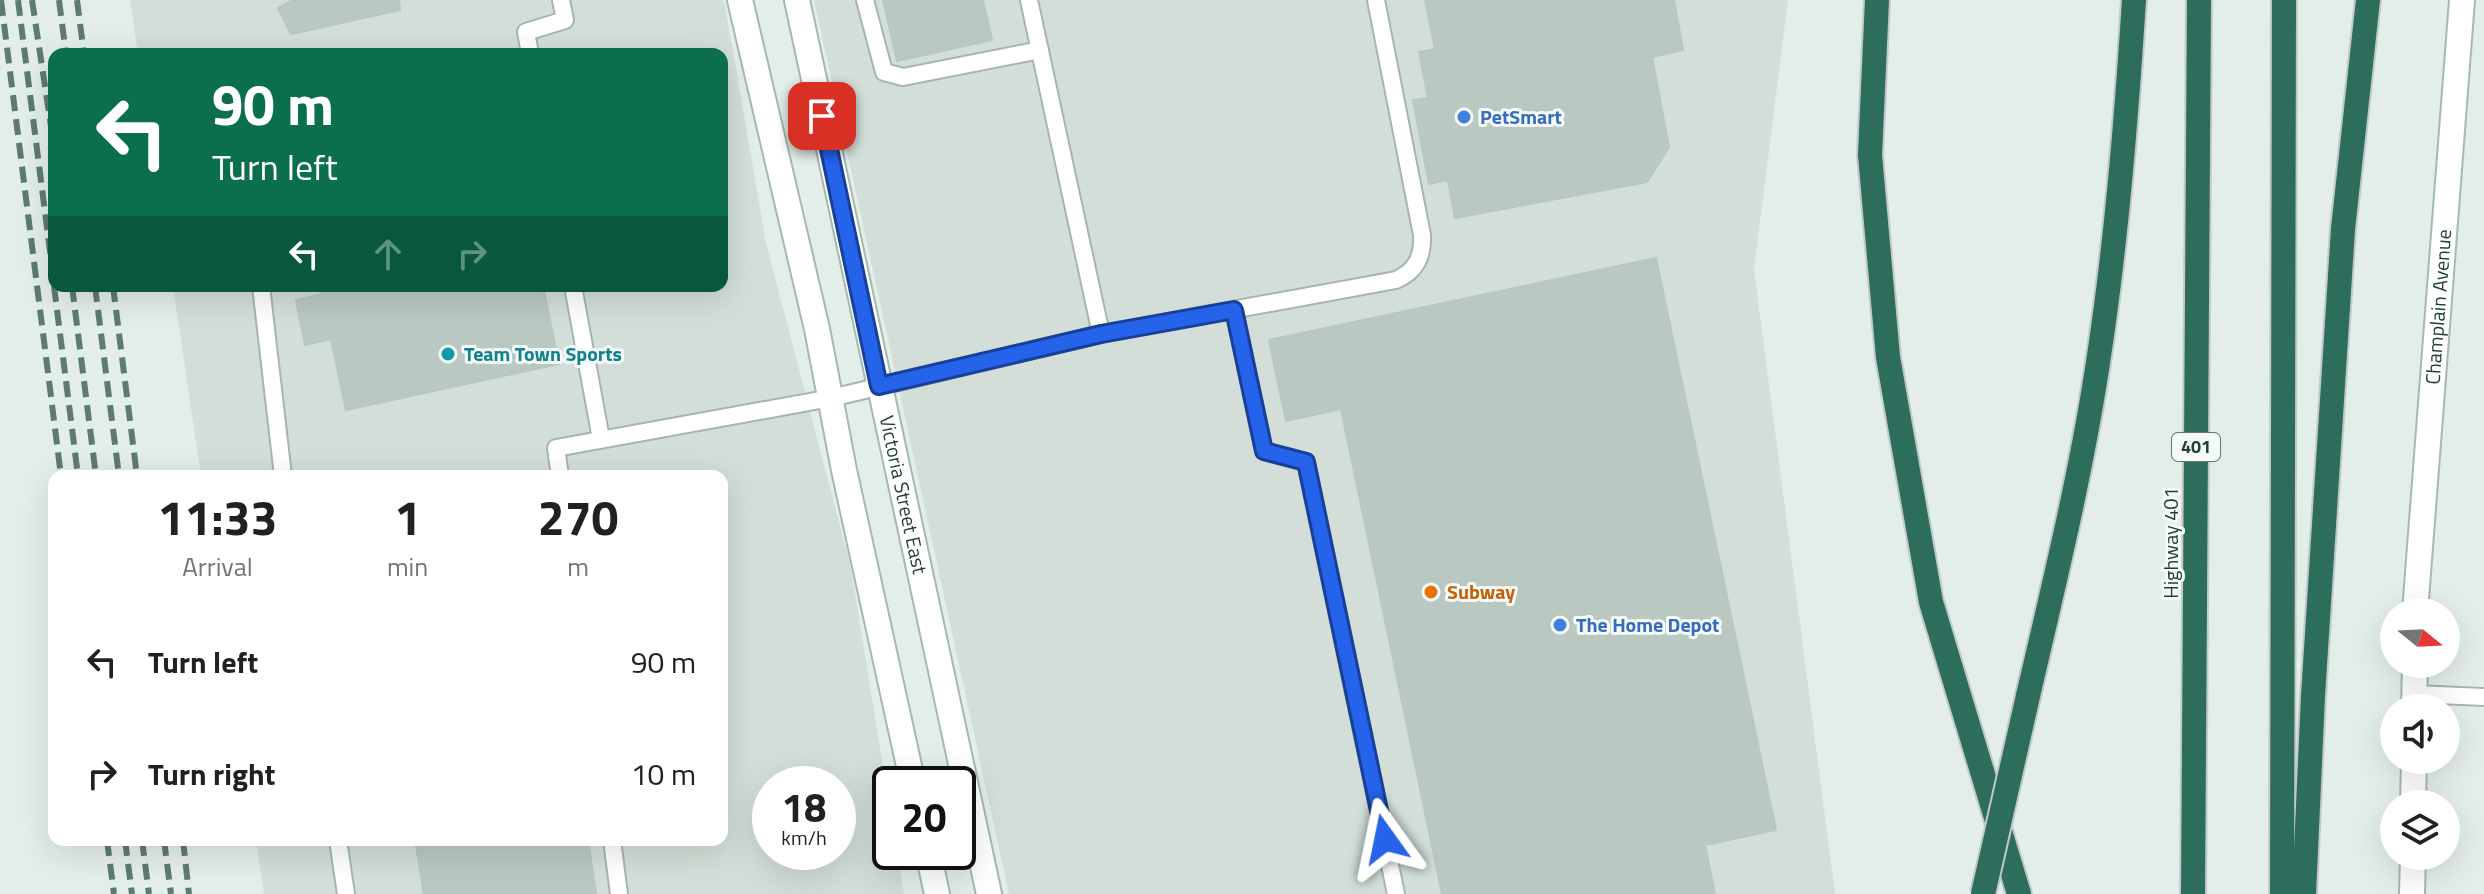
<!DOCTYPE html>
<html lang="en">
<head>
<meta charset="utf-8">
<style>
	body { margin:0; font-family:"Titillium Web",sans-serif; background:#f6f6f6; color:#202124; height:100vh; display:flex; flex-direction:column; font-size:30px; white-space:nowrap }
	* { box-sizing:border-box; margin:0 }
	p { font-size:26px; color:#757577 }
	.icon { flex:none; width:44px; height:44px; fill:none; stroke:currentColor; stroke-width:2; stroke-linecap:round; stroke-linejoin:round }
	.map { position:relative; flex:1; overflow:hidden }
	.drawer { position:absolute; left:48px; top:470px; width:680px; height:376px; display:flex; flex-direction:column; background:#fff; border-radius:16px; box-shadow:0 8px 32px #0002 }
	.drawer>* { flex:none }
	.hud { position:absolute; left:48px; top:48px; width:680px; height:244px; border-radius:16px; box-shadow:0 8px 32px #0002; background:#0b6e4f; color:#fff; overflow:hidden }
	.needle { width:52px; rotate:108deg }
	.controls { position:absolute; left:2380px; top:598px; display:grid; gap:16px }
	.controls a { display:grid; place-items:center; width:80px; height:80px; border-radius:50%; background:#fff; box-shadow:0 8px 32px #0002; font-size:40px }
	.speed { position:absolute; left:752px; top:766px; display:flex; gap:16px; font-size:40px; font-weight:700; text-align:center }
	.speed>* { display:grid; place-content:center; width:104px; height:104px; border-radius:50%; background:#fff; box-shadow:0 8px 32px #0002; line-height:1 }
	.speed small { font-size:20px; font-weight:400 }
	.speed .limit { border:4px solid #111; border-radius:12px; background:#fff; color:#111 }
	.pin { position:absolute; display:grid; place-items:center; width:68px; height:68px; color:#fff; margin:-34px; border-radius:16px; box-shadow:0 4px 12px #0006 }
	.me { position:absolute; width:88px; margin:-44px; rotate:348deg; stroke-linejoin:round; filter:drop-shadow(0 0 6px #0008) }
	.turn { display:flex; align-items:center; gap:28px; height:168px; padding:0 32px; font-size:36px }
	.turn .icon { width:104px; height:104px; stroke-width:2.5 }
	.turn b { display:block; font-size:56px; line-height:68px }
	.lanes { display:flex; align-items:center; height:76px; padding:0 32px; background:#0003; justify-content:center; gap:40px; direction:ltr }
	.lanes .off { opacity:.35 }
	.eta { display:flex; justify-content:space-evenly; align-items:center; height:136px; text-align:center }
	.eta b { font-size:48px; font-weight:700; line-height:56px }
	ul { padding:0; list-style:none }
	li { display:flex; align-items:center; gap:24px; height:112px; padding:0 32px }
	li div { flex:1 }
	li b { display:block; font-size:30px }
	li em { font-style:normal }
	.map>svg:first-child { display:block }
</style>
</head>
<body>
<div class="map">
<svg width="2484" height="894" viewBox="0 0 2484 894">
	<rect width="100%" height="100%" fill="#e4eee8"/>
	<g fill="#d2ded7" fill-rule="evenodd">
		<path d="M130,0H724L766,243L851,568L890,810V852H897L904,894H264L256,840H722V476H201L173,286H722V54H138ZM770,784H838V852H770Z"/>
		<path d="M814,0H1788L1754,269L1835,894H1009Z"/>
	</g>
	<g fill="#b9c9c1" stroke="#b6c8bf" stroke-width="2">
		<path d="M293,0H399L400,10L291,34L278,8Z"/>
		<path d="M883,0H983L992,40L897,61Z"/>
		<path d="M1425,0H1674L1683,50L1652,57L1669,147L1647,182L1455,218L1448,180L1429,184L1413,100L1428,98L1419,52L1435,49Z"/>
		<path d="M1656,258L1776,830L1705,845L1715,894H1442L1341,409L1286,421L1269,340Z"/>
		<path d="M320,286H543L559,364L346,410L331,339L305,345L296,300L322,294Z"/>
		<path d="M415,840H588L596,894H424Z"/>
	</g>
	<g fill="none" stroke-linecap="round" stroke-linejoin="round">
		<g stroke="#a6b6af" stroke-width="20">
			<g id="lane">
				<path d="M865,0L884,72L903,77L1040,50"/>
				<path d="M530,54L526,32L565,20L561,0"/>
				<path d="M261,286L283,476"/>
				<path d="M573,286L601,439"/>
				<path d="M1234,310L1264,451L1306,462L1396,894"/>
				<path d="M1101,334L1396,280C1416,271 1423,257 1422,235L1376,0"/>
				<path d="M560,476L556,448L831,398L1101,334L1029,0"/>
				<path d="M2414,694L2484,697"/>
				<path d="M338,840L346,894"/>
				<path d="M612,840L619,894"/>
			</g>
		</g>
		<g stroke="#a2bab0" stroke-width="28">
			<g id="secondary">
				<path d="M740,0L817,329L844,470L913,784"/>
				<path id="s1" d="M797,0L989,894"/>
				<path id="s2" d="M2415,612L2462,0"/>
				<path d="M2414,708L2415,664"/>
				<path d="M2413,804L2414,760"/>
				<path d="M928,852L937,894"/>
				<path d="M2412,894L2413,856"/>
			</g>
		</g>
		<g stroke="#c1cac7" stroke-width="28">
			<g id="highway">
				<path d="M1877,0L1870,155L1888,357L1931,602L2019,894"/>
				<path d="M2028,696C2053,588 2080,479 2097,369C2116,247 2126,124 2134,0"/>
				<path d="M2193,894L2199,0"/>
				<path d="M2282,894L2284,0"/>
				<path d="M2304,894L2313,696L2343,229L2368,0"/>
			</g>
		</g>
		<use href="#lane" stroke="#fff" stroke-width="16"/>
		<use href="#secondary" stroke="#fff" stroke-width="24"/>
		<use href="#highway" stroke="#2d6d5b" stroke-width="24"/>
		<g stroke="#5d7b71" stroke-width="6" stroke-dasharray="16 8" stroke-linecap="butt">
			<path d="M1,0L61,476"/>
			<path d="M18,0L54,283"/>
			<path d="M32,0L54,146"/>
			<path d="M59,0L66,54"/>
			<path d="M77,0L84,54"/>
			<path d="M54,286L78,476"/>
			<path d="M72,286L96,476"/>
			<path d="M95,286L119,476"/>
			<path d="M113,286L137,476"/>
			<path d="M107,840L114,894"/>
			<path d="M125,840L132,894"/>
			<path d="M142,840L149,894"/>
			<path d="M164,840L171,894"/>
			<path d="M183,840L189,894"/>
		</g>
		<g stroke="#c1cac7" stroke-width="28" stroke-linecap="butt">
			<path id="highway-bridge" d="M1983,894L2028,696"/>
		</g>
		<use href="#highway-bridge" stroke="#2d6d5b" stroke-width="24"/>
	</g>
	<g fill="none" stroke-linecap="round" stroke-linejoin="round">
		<g stroke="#184099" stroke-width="20">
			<path id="route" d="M822,116L879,386L1101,334L1234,310L1264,451L1306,462L1385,839"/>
		</g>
		<use href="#route" stroke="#2563eb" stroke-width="14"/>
	</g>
	<g fill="#3f7fe0" stroke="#f5faf7" stroke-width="3">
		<circle cx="1464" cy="117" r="8"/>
		<circle cx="1560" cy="625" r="8"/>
	</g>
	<circle fill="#0f9aa8" stroke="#f5faf7" stroke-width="3" cx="448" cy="354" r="8"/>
	<circle fill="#e8710a" stroke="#f5faf7" stroke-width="3" cx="1431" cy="592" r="8"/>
	<g text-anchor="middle" stroke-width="6" stroke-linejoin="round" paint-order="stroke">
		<rect fill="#f5faf7" stroke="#617870" stroke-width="2" x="2172" y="433" width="48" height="28" rx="6"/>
		<g font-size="18" font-weight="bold" fill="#224036">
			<text x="2196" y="453">401</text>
		</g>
		<g font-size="20" font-weight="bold" fill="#366cbe" stroke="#f5faf7" text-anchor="start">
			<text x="1480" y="124">PetSmart</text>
			<text x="1576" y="632">The Home Depot</text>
		</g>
		<g font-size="20" fill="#224036" stroke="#f5faf7">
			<text dy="7" stroke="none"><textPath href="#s2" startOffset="306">Champlain Avenue</textPath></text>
			<text dy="7" stroke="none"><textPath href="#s1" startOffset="506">Victoria Street East</textPath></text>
			<text transform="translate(2171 543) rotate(-90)" y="7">Highway 401</text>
		</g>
		<g font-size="20" font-weight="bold" fill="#0d838f" stroke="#f5faf7" text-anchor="start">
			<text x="464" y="361">Team Town Sports</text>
		</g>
		<g font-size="20" font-weight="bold" fill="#c56008" stroke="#f5faf7" text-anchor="start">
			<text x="1447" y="599">Subway</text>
		</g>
	</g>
</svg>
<div class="controls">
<a><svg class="needle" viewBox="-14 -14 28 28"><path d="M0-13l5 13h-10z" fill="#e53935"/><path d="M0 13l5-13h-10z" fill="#757577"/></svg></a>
<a><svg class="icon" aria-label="sound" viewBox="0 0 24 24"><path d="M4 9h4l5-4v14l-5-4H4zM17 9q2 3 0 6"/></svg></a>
<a><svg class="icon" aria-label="layers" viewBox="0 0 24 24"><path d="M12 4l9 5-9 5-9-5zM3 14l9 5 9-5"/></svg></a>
</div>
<div class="speed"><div>18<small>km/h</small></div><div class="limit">20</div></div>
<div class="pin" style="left:822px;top:116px;background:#d93025"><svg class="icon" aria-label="arrive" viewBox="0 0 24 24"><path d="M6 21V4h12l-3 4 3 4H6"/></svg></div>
<svg class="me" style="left:1385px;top:839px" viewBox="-20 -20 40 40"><path d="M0-17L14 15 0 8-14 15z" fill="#2563eb" stroke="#fff" stroke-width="4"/></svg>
<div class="hud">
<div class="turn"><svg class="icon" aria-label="left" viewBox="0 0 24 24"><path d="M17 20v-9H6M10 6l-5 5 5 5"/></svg><div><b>90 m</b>Turn left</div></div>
<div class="lanes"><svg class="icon" aria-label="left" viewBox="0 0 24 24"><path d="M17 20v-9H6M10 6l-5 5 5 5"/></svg><svg class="icon off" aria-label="ahead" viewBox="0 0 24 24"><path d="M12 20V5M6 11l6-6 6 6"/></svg><svg class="icon off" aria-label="right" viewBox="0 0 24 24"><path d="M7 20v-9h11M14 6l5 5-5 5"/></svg></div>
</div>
<section class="drawer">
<div class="eta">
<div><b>11:33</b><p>Arrival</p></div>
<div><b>1</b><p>min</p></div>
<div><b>270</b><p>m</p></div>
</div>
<ul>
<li><svg class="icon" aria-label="left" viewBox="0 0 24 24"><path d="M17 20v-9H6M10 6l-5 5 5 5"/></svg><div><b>Turn left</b></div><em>90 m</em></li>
<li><svg class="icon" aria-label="right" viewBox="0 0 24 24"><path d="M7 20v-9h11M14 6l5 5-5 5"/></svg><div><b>Turn right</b></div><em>10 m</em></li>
</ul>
</section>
</div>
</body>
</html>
